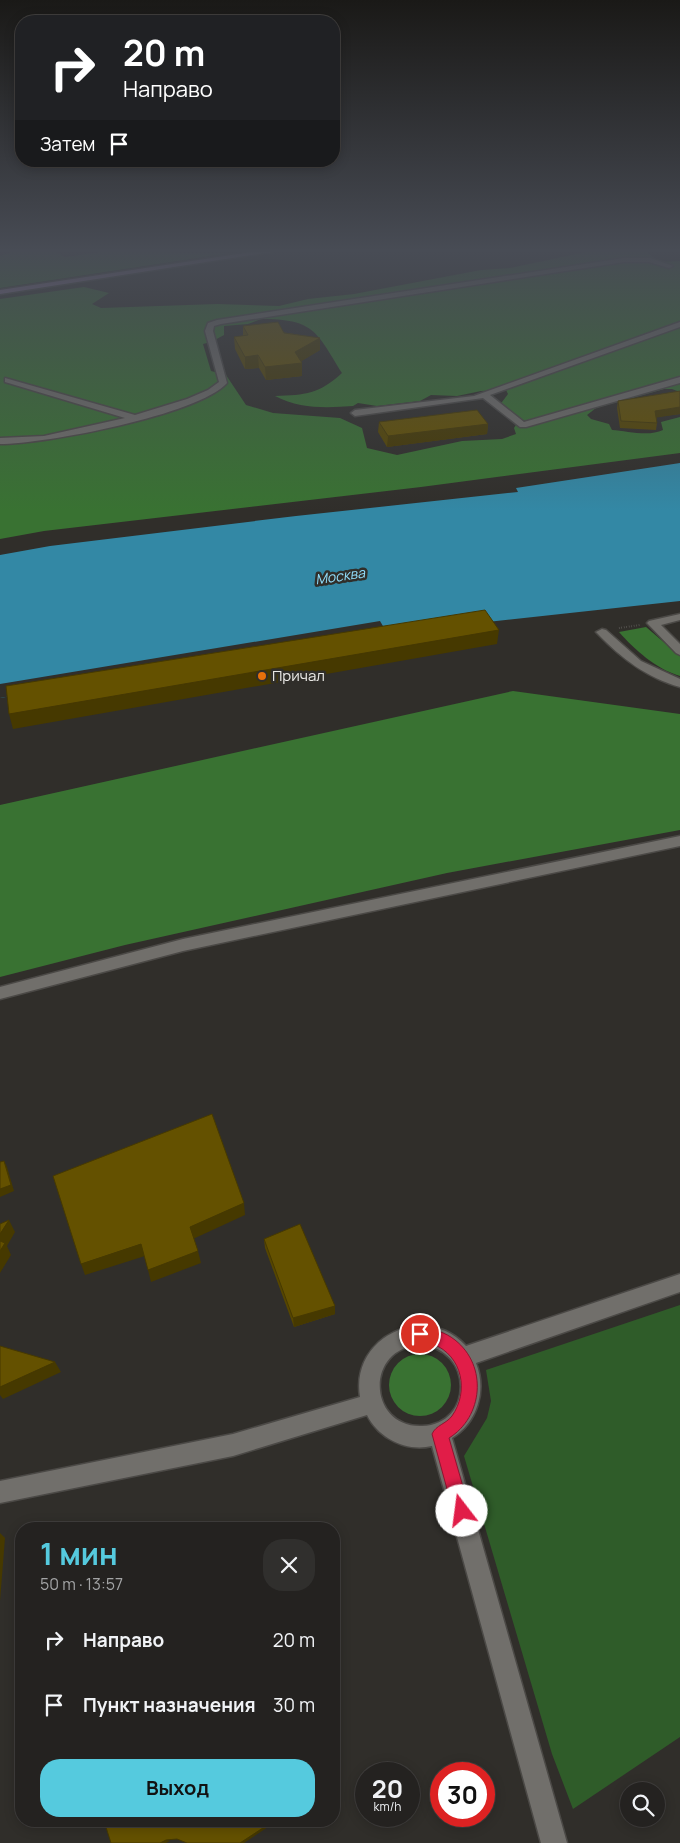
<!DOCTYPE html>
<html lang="ru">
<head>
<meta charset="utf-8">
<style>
	body { margin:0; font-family:Manrope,sans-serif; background:#302f2d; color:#f1f3f6; height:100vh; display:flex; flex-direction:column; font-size:19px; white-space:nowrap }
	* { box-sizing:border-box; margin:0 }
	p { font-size:16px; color:#a3a4a5 }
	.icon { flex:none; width:28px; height:28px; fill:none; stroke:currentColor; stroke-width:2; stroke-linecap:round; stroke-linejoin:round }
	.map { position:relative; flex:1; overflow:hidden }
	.side { position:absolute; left:15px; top:1522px; width:325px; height:305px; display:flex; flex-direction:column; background:#242220; border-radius:20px; box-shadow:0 2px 12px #0003,0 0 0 1px #413f3e }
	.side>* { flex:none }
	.guide { position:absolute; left:15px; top:15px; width:325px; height:152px; border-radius:20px; box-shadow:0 2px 12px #0003,0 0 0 1px #413f3e; background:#202124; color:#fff; overflow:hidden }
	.fabs { position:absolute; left:620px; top:1782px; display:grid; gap:10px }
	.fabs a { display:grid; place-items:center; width:45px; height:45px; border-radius:50%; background:#242220; box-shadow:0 2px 12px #0003,0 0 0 1px #413f3e; font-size:25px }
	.speed { position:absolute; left:355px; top:1762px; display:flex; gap:10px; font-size:25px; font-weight:700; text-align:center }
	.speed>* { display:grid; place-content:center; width:65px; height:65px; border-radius:50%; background:#242220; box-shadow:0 2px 12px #0003,0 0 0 1px #413f3e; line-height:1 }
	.speed small { font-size:12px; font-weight:400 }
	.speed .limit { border:8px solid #d22; background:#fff; color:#111 }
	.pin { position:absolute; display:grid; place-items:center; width:42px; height:42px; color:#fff; margin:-21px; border:2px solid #fff; border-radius:50%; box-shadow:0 1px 5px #0007 }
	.me { position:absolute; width:55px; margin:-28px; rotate:345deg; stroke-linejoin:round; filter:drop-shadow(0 0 4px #0008) }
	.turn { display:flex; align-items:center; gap:18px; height:105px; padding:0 25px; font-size:22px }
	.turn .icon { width:65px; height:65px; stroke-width:2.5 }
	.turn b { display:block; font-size:35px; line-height:42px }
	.then { display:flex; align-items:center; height:48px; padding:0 25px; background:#0003; gap:10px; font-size:19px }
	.round { display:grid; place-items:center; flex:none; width:52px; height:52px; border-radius:20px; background:#302f2d }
	.head { display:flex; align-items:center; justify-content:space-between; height:85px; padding:0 25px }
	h1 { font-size:30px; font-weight:700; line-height:38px; color:#55cade }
	.primary-button { display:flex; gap:10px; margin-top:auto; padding:10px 25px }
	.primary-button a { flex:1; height:58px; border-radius:20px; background:#55cade; color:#111; font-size:20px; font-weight:700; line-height:58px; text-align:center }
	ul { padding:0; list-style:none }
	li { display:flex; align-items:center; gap:15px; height:65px; padding:0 25px }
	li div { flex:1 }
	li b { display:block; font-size:19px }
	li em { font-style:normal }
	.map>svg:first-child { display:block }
</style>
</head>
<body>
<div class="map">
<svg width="680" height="1843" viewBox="0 0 680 1843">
	<rect width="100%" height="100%" fill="#302e2a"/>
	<path fill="#2f5c29" d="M680,1305V1737L573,1809L552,1754L464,1456L487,1418L491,1401L486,1370Z"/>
	<g fill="#397232" fill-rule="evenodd">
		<path d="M12,252H56L65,257L102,252L230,253L0,288V256Z"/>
		<path d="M586,252H647L658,262L680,261V392L672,389H664L596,408L587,415L591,419L609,424L612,430C627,431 649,437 663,430L661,422L680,417V453L421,487L44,531L0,539V299L84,287L109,293L92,304L101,308L217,304L279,306L308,299L354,294L481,270L510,268ZM261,319C314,319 316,331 342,373C319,394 306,395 275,396C300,409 326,408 353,406L358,403L377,406L420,401L431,395L457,396L481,391L506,390L508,394L499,406L517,416L519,420L514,428L516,434L502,439L462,441L397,455L367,448L362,428L340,418L273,413L246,405L226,375L211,371L203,344L211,342L224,335V326L248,324Z"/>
		<path d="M646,627L680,656V676C656,669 635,650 619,632Z"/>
		<path d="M513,691L680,714V830L447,873L125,945L0,977V805Z"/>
		<circle cx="420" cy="1385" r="31"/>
	</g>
	<path fill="#3388a5" d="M680,463V601L387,633L0,698V555L50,546L296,516L518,492L516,488Z"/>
	<path fill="#302e2a" d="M380,621L387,633L0,698V684Z"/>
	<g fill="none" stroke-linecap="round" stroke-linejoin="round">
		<g stroke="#4b4946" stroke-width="3">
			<g id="minor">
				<path d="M624,258H650L673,266L669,268L649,262H624L221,324L214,326L213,331L227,383C198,415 45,444 0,444V438L44,436L125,418L5,382V378L135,415L187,399L208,390L219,382L205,331L208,323L217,320Z"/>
				<path d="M680,322V327L490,395L524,422L680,377V383L526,427H520L483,398L355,416L351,413L355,410L474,396Z"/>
				<path d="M680,614V620L661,625L680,644V655L676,653L647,623L649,621Z"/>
				<path d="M602,629L606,630L641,661L680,679V687C647,678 621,658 598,634L596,632Z"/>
				<path d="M680,836V846L183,951L0,999V987L183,939Z"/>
				<path d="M680,1274V1292L476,1363C487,1391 477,1423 452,1438L567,1843H541L432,1446C407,1452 379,1439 367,1415L233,1456L0,1503V1481L233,1434L360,1397C350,1336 426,1302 466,1346ZM420,1345C474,1348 474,1425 422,1426C368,1428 364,1348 420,1345Z"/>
			</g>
		</g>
		<g stroke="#4b4946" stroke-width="3">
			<path id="major" d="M251,252H271L0,294V290Z"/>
		</g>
		<path stroke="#6a6865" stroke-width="2" stroke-dasharray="0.5 2" stroke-linecap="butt" d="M619,628L640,625"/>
		<use href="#minor" fill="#716f6b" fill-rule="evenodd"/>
		<use href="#major" fill="#977ca8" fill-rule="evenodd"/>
	</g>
	<g fill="#564600">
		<path d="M243,326L320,338V350L301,361L302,363V376L266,380L259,368L245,369L235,349L234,337L243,336Z"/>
		<path d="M680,391V414L656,417L657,423L656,430L620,428L617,408L618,401Z"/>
		<path d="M379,422L488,424L487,434L387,447L378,432Z"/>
		<path d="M264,1239L335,1314L294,1327L265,1248Z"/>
	</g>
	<g fill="#463900">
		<path d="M320,338V350L297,364L302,363V376L266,380L265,367L295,352Z"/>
		<path d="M258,355L259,368L245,369V357Z"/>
		<path d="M680,407V414L654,418L655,411Z"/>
		<path d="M488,424L487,434L387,447L388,436Z"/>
		<path d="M499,630L497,644L13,729L9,714Z"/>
		<path d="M4,1161L7,1167L14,1191L0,1197V1189Z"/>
		<path d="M244,1203L245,1215L193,1239L190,1227Z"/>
		<path d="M9,1220L15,1232L7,1246L11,1255L0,1273V1234Z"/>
		<path d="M141,1244L145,1256L85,1275L81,1264Z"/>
		<path d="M198,1251L201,1263L151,1282L148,1270Z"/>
		<path d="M335,1306V1314L294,1327L293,1318Z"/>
		<path d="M55,1362L61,1372L3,1399L0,1395V1387Z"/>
		<path d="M0,1533L5,1538L0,1601Z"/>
		<path d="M268,1821H270L271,1825L244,1843H240Z"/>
		<path d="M166,1840L170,1841L166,1843H160Z"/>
	</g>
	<g fill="#645100" stroke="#463900">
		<path d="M278,322L284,333L320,338L295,352L302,363L265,367L258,355L245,357L234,337L248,335L243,326Z"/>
		<path d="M680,391V407L655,411L657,423L621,421L618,401Z"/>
		<path d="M477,410L488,424L388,436L379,422Z"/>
		<path d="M485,610L499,630L9,714L6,686Z"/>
		<path d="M212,1114L244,1203L190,1227L198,1251L148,1270L141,1244L81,1264L53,1176Z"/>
		<path d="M4,1161L11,1185L0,1189V1162Z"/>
		<path d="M9,1220L0,1234V1224Z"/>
		<path d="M300,1224L335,1306L293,1318L264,1239Z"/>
		<path d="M0,1241L5,1243L0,1251Z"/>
		<path d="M0,1346L55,1362L0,1387Z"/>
		<path d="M104,1821H268L269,1824L240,1843H187L177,1839L166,1840L160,1843H111Z"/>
	</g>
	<linearGradient id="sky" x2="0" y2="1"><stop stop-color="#1a1917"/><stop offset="0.49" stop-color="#484c55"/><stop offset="1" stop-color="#484c55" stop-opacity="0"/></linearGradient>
	<rect width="680" height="511" fill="url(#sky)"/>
	<path fill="#e11d48" stroke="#92132f" d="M420,1326C433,1329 445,1332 455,1340C488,1366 483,1417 449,1438L470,1511L468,1517L462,1520L456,1517L453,1511L432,1434C436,1425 446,1424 452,1416C469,1392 463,1356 433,1344C427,1342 421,1341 415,1339L412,1334L415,1328Z"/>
	<circle fill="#e8710a" stroke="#302e2a" stroke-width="2" cx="262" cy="676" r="5"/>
	<g text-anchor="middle" stroke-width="5" stroke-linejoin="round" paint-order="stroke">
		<g font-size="14" font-style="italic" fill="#91defc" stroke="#302e2a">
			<text transform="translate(340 576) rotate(-8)" y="5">Москва</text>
		</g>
		<g font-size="15" fill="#ecebe8" stroke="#302e2a" text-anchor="start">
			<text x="272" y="681">Причал</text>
		</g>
	</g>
</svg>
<div class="fabs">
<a><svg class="icon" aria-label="search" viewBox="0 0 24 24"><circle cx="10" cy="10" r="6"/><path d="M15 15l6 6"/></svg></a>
</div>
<div class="speed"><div>20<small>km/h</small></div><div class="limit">30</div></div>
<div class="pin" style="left:420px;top:1334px;background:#d93025"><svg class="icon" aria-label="arrive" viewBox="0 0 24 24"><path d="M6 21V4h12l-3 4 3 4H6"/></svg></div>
<svg class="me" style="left:462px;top:1511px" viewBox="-20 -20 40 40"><circle r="19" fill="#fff"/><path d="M0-13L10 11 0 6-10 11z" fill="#e11d48"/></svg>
<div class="guide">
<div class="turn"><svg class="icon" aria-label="right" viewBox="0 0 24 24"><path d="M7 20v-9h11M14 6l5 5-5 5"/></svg><div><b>20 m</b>Направо</div></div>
<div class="then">Затем<svg class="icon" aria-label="arrive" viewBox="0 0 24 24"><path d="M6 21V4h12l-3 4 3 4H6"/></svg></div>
</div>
<section class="side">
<div class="head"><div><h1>1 мин</h1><p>50 m · 13:57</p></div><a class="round"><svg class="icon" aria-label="close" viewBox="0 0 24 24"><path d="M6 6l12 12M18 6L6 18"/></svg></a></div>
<ul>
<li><svg class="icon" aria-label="right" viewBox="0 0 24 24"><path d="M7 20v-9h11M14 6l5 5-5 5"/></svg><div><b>Направо</b></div><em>20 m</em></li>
<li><svg class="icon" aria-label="arrive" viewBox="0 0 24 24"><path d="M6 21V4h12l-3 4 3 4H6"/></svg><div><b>Пункт назначения</b></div><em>30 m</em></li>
</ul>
<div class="primary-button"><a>Выход</a></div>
</section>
</div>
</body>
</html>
